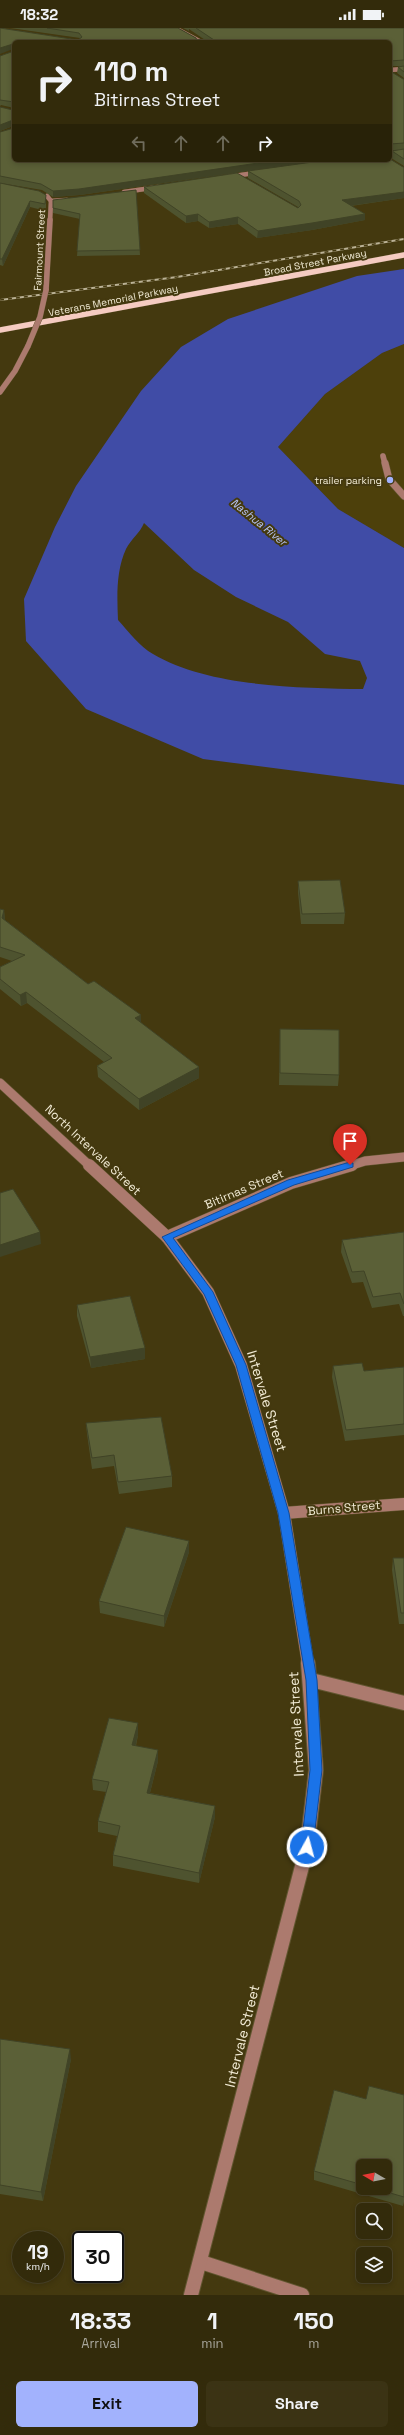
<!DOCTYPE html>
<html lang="en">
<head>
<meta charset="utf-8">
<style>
	body { margin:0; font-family:"Space Grotesk",sans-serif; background:#3b3314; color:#f1f3f6; height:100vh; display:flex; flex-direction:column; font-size:15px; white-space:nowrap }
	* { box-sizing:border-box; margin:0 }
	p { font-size:13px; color:#a9a79d }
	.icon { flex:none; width:22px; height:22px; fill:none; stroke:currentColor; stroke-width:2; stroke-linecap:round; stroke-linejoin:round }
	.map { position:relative; height:2267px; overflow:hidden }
	.side { display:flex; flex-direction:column; background:#332b0b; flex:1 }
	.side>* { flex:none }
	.top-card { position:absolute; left:12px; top:12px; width:380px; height:122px; border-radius:6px; box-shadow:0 2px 6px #0003,0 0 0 1px #4e472c; background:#332b0b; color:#f1f3f6; overflow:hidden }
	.needle { width:26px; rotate:280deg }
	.tools { position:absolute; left:356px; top:2131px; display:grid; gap:8px }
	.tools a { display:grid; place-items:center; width:36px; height:36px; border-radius:6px; background:#332b0b; box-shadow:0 2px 6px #0003,0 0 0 1px #4e472c; font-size:20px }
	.speed { position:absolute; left:12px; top:2203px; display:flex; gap:8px; font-size:20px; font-weight:700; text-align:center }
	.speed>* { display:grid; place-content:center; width:52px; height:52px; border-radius:50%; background:#332b0b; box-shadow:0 2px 6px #0003,0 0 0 1px #4e472c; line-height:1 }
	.speed small { font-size:10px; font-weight:400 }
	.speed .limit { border:2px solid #111; border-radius:6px; background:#fff; color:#111 }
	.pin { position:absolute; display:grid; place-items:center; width:34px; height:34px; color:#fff; margin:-41px -17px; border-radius:50% 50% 50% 0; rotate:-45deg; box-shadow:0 0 4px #0007 }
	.pin .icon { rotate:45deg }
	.me { position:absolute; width:44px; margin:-22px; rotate:7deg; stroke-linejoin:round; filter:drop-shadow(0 0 3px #0008) }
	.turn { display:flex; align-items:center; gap:14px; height:84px; padding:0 16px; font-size:18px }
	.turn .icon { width:52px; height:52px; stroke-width:2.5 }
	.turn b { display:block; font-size:28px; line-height:34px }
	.lanes { display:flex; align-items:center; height:38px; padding:0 16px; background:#0003; justify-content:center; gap:20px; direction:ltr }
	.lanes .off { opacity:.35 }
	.eta { display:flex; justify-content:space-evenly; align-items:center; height:68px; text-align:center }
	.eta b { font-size:24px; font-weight:700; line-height:28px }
	.cta { display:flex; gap:8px; margin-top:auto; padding:8px 16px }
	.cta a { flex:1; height:46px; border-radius:6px; background:#a2b2fd; color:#111; font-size:16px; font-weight:700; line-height:46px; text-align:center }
	.cta a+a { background:#3b3314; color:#f1f3f6 }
	.status { display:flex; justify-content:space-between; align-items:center; height:28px; padding:0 20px; background:#332b0b; direction:ltr }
	.status svg { height:11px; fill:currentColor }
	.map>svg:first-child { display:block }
</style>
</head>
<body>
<div class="status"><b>18:32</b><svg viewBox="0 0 49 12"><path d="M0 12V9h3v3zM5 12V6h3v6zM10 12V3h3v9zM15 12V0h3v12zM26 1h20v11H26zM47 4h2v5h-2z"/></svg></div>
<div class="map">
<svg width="404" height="2267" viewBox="0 0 404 2267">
	<rect width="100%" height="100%" fill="#44390f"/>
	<path fill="#4d400b" d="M404,316V520L338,481L278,419L325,366L382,325Z"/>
	<path fill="#404ca6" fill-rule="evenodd" d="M404,241V316L382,325L325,366L278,419L338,481L404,520V757L203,731L86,681L26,613L24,571L55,499L76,458L141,363L181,319L228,291L357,248ZM144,495L194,542L236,569L288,594L325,626L360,633L367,650L363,661C300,660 208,659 153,626C140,619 128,603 118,592C117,568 116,543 126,521C131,511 140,505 144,495Z"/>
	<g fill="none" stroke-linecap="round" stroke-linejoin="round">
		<g stroke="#60552f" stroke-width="5">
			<g id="minor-far5">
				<path d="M175,0L201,14"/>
				<path d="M390,42L404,41"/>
				<path d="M390,126L404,124"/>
				<path d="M227,149L261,144"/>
				<path d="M124,164L158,159"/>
				<path d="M47,168L51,173L50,193"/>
				<path d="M51,173L67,172"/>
			</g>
		</g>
		<g stroke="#60552f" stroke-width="6">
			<g id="minor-far4">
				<path d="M46,262L50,192"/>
				<path d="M0,364L15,343L28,318"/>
				<path d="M383,428L385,436"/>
			</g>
		</g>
		<g stroke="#60552f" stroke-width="8">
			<path id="minor-far3" d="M385,435L389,451L404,468"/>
		</g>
		<g stroke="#60552f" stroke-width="10">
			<g id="minor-far2">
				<path d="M0,1055L90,1138"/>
				<path d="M349,1138L365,1133L404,1129"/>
			</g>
		</g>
		<g stroke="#60552f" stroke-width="13">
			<g id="minor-far1">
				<path d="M89,1137L167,1209L208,1264L241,1337L284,1485L308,1636"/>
				<path d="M167,1209L291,1155L352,1137"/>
				<path d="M284,1485L404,1476"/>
			</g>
		</g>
		<g stroke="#60552f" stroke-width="16">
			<g id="minor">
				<path d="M311,1652L404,1675"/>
				<path d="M201,2234L302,2267"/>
				<path d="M191,2267L307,1819L316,1742L308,1635"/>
			</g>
		</g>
		<g stroke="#60552f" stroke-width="6">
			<path id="major" d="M0,302L404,227"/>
		</g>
		<use href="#minor-far5" stroke="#ac7a6e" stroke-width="4.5"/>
		<use href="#minor-far4" stroke="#ac7a6e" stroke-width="5.5"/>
		<use href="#minor-far3" stroke="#ac7a6e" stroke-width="7"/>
		<use href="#minor-far2" stroke="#ac7a6e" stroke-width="9"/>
		<use href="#minor-far1" stroke="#ac7a6e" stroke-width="12"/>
		<use href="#minor" stroke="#ac7a6e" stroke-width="14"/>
		<use href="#major" stroke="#f5cbc1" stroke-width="5.5"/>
		<g stroke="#bbb296" stroke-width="2">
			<path id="rail" d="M0,272L177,249L404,211"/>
		</g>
		<use href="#rail" stroke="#44390f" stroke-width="1.5" stroke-dasharray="4" stroke-linecap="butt"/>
		<g stroke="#60552f" stroke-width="6" stroke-linecap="butt">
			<path id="minor-bridge" d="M28,318L40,289L46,262"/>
		</g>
		<use href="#minor-bridge" stroke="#ac7a6e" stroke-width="5.5"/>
	</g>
	<g fill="#4e532f" fill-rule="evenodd">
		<path d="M0,0L78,12L80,11V10L10,0H178L196,10L14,14V22Z"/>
		<path d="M183,0H404V38H390V14H208L189,1V3Z"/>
		<path d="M14,23V80L1,77L0,78V28Z"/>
		<path d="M404,38V50L397,45L398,39Z"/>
		<path d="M390,43L403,51H404V138L391,130L392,123L401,122H390Z"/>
		<path d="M14,81V99L13,98L0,103Z"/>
		<path d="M0,104L14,132H323L80,167L53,169L42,162L0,155Z"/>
		<path d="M248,143L404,170L351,178L365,186V192L312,202L257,210L238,196L209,200L198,193L186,195L144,165V159L298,180V179L248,150Z"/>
		<path d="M0,155L46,173V183L30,179L3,238L0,237Z"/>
		<path d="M136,162L140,227L77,228L80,191L53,185V180Z"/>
		<path d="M298,853L345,885L344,896H301L298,864Z"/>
		<path d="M0,881L4,882L5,892L88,956L141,995L199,1039V1050L139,1082L98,1049L97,1038L104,1034L27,975L21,978L0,961V939L12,933L0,929Z"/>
		<path d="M280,1001L339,1047L338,1058L279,1057Z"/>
		<path d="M404,1204V1288H403L399,1276L372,1280L363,1254L352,1255L341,1224L342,1212Z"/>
		<path d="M77,1277L145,1320V1331L91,1340L77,1288Z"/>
		<path d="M333,1338L364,1343L404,1339V1407L345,1413L332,1349Z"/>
		<path d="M86,1395L172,1448V1459L119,1466L114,1438L92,1441L87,1406Z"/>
		<path d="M189,1513V1524L164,1599L100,1585L99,1573Z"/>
		<path d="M393,1530H404V1596H399L392,1542Z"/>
		<path d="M138,1707L136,1718L158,1722V1733L150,1765L215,1778V1789L199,1855L113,1838V1827L117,1808L98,1804V1793L106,1764L93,1762L92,1751Z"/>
		<path d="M0,2011L71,2031L43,2173L0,2166Z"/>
		<path d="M404,2067V2174L403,2178L314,2152V2143L366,2071ZM363,2138L385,2160H363Z"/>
	</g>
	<g fill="#404326">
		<path d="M13,16V21L0,26V20Z"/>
		<path d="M13,92V98L0,103V97Z"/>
		<path d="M279,132H323L80,167L53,169V163Z"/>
		<path d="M404,164V170L342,179V172Z"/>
		<path d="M30,173V179L3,238L2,231Z"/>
		<path d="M198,186V193L186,195V188Z"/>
		<path d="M365,186V192L312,202L257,210L258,203Z"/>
		<path d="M238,189V196L209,200V194Z"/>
		<path d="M4,882L5,893L2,890Z"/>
		<path d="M26,964L27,975L21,978L20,967Z"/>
		<path d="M141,987V998L135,990Z"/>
		<path d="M199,1039V1050L139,1082V1071Z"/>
		<path d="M40,1204L41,1216L0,1229V1217Z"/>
		<path d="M145,1320V1331L91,1340L90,1329Z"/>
		<path d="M189,1513V1524L164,1599V1588Z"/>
		<path d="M138,1695V1707L133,1728L132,1717Z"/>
		<path d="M158,1722V1733L147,1776V1765Z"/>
		<path d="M215,1778V1789L199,1855V1845Z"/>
		<path d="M70,2021L71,2031L43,2173L41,2164Z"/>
	</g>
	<g fill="#5b6037" stroke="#404326">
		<path d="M0,0L78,12L82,9L79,5L47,0H178L196,10L198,14H14V16H13L0,20Z"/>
		<path d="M196,0H404V32L390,33V14H217Z"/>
		<path d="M14,23V74L0,72V28Z"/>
		<path d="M404,38V44L398,39Z"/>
		<path d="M390,43L403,51H404V115L390,116Z"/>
		<path d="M0,79L13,82L14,81V93L13,92L0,97Z"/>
		<path d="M14,100V132H279L79,161L53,163L41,156L0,148V104Z"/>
		<path d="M404,121V131L392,123Z"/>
		<path d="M390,131L403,139H404V164L342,172L365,186L312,195L258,203L238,189L209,194L198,186L186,188L144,159L237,145L298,180L301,177L299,173L248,143L327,132H390Z"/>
		<path d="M0,155L39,163L46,167L45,176L30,173L2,231H0Z"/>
		<path d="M136,162L140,222L77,223L80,186L53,180V172Z"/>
		<path d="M340,852L345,885L302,886L298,853Z"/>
		<path d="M0,881L4,882L2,890L88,956L94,953L141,987L135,990L199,1039L139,1071L97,1038L112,1030L26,964L20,967L0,951V939L25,927L0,919Z"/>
		<path d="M280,1001L339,1002V1047L280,1045Z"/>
		<path d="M13,1161L40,1204L0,1217V1165Z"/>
		<path d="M404,1204V1276L400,1265L373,1269L364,1243L352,1244L342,1212Z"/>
		<path d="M130,1268L145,1320L90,1329L77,1277Z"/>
		<path d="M362,1335L364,1343L404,1339V1396L346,1402L333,1338Z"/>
		<path d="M161,1389L172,1448L118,1454L114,1427L92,1430L86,1395Z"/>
		<path d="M126,1499L189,1513L164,1588L99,1573Z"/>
		<path d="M393,1530H404V1585H401Z"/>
		<path d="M109,1690L138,1695L132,1717L158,1722L147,1765L215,1778L199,1845L113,1827L120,1798L98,1793L109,1754L92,1751Z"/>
		<path d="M0,2011L70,2021L41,2164L0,2157Z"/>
		<path d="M369,2058L404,2067V2169L373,2160H385V2138H363V2157L314,2143L334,2062L366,2071Z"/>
	</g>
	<path fill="#1a73e8" stroke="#114b97" d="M350,1134L353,1135V1139L294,1157L173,1210L213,1264L246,1337L289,1485L317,1652L322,1742L313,1819L312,1823L307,1825L303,1823L301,1819L310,1742L306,1652L278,1485L236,1337L204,1266L162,1209L288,1152Z"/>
	<circle fill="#a2b2fd" stroke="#44390f" stroke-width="1.5" cx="390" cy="452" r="4"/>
	<g text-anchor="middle" stroke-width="4" stroke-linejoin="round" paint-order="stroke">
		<g font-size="10" fill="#f2ebd5" stroke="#44390f">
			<text transform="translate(39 222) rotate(-87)" y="4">Fairmount Street</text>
			<text transform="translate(315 234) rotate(-11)" y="4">Broad Street Parkway</text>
			<text transform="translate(113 272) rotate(-11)" y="4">Veterans Memorial Parkway</text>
		</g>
		<g font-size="10" fill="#f2ebd5" stroke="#44390f" text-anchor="end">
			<text x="382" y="456">trailer parking</text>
		</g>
		<g font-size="11" font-style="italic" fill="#b6c2f2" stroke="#44390f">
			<text transform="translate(259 494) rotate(39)" y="4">Nashua River</text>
		</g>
		<g font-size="12" fill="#f2ebd5" stroke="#44390f">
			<text transform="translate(93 1122) rotate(43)" y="4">North Intervale Street</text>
			<text transform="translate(244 1161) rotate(-23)" y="4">Bitirnas Street</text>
			<text transform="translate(344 1480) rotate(-5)" y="4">Burns Street</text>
		</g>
		<g font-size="14" fill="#f2ebd5" stroke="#44390f">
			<text transform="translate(267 1373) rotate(73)" y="5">Intervale Street</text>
			<text transform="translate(296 1696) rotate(-93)" y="5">Intervale Street</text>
			<text transform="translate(242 2008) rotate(-76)" y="5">Intervale Street</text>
		</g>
	</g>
</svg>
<div class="tools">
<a><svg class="needle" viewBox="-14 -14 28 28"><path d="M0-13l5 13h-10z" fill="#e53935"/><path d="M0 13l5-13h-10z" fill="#a9a79d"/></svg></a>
<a><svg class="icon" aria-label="search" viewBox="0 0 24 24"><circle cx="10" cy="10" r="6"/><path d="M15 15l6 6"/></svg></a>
<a><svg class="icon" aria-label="layers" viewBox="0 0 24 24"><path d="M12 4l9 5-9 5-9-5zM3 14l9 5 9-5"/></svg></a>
</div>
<div class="speed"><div>19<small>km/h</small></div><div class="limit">30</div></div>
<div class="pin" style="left:350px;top:1137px;background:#d93025"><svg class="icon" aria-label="arrive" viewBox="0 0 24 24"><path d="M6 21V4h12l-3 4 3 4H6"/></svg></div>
<svg class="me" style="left:307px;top:1819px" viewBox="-20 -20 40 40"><circle r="17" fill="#1a73e8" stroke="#fff" stroke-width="3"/><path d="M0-11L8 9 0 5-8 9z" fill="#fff"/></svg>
<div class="top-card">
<div class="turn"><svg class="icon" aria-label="right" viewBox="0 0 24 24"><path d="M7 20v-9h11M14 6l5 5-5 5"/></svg><div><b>110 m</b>Bitirnas Street</div></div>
<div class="lanes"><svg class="icon off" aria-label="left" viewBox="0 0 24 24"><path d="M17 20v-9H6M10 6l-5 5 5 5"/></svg><svg class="icon off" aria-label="ahead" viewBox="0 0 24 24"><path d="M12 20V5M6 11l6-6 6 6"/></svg><svg class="icon off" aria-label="ahead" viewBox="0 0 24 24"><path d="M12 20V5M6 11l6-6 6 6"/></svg><svg class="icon" aria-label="right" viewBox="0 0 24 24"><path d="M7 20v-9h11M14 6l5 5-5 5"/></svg></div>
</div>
</div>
<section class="side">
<div class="eta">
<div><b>18:33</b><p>Arrival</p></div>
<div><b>1</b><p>min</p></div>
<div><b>150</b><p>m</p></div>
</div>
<div class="cta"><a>Exit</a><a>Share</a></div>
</section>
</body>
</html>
